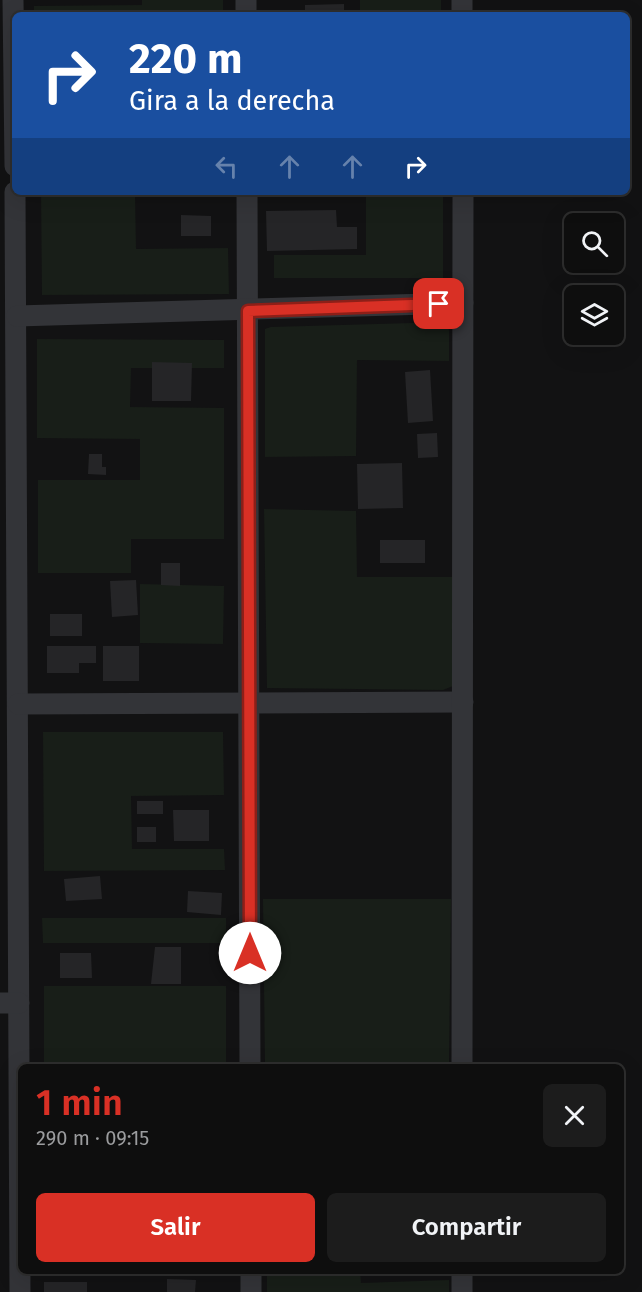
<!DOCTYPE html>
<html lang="es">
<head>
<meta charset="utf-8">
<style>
	body { margin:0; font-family:"Fira Sans",sans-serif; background:#1c1c1c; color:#f1f3f6; height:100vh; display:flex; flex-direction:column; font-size:22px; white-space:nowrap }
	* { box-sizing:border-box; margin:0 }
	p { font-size:20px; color:#9b9c9e }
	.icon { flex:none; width:33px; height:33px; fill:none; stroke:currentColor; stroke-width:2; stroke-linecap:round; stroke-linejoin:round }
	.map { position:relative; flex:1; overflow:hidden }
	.drawer { position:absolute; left:18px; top:1064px; width:606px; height:210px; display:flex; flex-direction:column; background:#0e0e0e; border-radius:9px; box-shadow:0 6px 24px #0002,0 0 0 2px #2e2e2e }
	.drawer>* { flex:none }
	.guide { position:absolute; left:12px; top:12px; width:618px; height:183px; border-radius:9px; box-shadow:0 6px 24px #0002,0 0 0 2px #2e2e2e; background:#1a4fa0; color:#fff; overflow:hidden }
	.buttons { position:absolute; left:564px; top:213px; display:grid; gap:12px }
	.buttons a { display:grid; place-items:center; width:60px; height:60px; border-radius:9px; background:#0e0e0e; box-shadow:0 6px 24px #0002,0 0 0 2px #2e2e2e; font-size:30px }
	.pin { position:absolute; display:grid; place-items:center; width:51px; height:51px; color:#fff; margin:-26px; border-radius:12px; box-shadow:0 3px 9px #0006 }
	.me { position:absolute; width:66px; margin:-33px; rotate:0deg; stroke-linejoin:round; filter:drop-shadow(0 0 4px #0008) }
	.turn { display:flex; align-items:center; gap:21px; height:126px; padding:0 18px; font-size:27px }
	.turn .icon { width:78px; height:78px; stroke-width:2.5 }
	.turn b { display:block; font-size:42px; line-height:51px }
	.lanes { display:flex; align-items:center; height:57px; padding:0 18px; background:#0003; justify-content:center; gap:30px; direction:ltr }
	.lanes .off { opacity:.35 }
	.round { display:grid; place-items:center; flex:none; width:63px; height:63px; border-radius:9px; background:#1c1c1c }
	.headline { display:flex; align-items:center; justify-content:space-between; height:102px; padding:0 18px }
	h1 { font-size:36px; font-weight:600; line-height:45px; color:#d93025 }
	.primary-button { display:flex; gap:12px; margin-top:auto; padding:12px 18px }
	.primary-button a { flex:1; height:69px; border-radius:9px; background:#d93025; color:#fff; font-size:24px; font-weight:600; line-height:69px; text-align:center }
	.primary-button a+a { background:#1c1c1c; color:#f1f3f6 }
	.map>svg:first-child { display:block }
</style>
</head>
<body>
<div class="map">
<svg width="642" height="1292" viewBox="0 0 642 1292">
	<rect width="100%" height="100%" fill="#121213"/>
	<g fill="#181e18">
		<path d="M142,0H223V15H34V6L142,5Z"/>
		<rect x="360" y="0" width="81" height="15"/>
		<path d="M41,192H135L136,249L228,248L229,294L42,295Z"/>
		<path d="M366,192H443V278H274V255H366Z"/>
		<path d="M447,322L449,331V361L357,360L356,456L265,457V329L271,327Z"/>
		<path d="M37,339L224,340V368H131L130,407L224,408V539H131V573H38V480H140V439L37,438Z"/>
		<path d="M264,509L356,511L357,577H453V686L443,690L267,688Z"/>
		<path d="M140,584L224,586L223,644L140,643Z"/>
		<path d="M43,732H223L224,795L131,796L132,849H224L225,870L44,871Z"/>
		<path d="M263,899H451L449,1066H265Z"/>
		<path d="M42,918H226V943H43Z"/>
		<rect x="44" y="986" width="182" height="80"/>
		<path d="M267,1271H360L361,1283L449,1280V1292H267Z"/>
	</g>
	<g fill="#252527">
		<path d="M344,4V15H305V5Z"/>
		<path d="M336,210L337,227H357V249L267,251L266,211Z"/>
		<path d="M181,215L211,216V236H181Z"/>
		<path d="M152,362L192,363L191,401H152Z"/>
		<path d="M430,370L433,421L408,423L405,372Z"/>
		<path d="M437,433L438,457L418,458L417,434Z"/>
		<path d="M89,454H102V467H106V475L88,474Z"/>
		<path d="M402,463L403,508L358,509L357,464Z"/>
		<rect x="380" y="540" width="45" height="23"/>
		<path d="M161,563H180V586L161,585Z"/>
		<path d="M136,580L138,615L112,617L110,581Z"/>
		<rect x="50" y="614" width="32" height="22"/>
		<path d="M47,646H96V663H79V673H47Z"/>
		<rect x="103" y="646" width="36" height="35"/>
		<rect x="137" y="801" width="26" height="13"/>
		<path d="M173,810H209V841H174Z"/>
		<rect x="137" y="827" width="19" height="15"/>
		<path d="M100,876L102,899L66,901L64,879Z"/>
		<path d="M188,891L222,893L221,915L187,912Z"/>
		<path d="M155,947H181V984H151Z"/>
		<path d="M60,953H91L92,978H60Z"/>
		<rect x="54" y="1270" width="52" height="5"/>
		<path d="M167,1279L196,1280L195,1292H167Z"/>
		<rect x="44" y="1282" width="43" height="10"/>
	</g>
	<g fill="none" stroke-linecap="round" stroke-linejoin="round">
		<g stroke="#333438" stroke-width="21">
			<path d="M13,0L15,166"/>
			<path d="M246,0V15"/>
			<path d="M462,0V15"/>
			<path d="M15,192L20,1292"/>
			<path d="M247,192L250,1066"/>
			<path d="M17,316L463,303"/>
			<path d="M18,704L463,702"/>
			<path d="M0,1003H19"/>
			<path d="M462,1066L463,192"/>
			<path d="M251,1270V1292"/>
			<path d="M462,1292V1270"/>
		</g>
	</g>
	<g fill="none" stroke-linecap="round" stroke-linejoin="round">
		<g stroke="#8d1f18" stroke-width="15">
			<path id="route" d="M250,953L248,311L439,304"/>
		</g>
		<use href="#route" stroke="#d93025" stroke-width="10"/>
	</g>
</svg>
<div class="buttons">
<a><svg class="icon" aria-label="search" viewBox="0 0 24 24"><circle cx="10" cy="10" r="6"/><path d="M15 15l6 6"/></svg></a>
<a><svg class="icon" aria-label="layers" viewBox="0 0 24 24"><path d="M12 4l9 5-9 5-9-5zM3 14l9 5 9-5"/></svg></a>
</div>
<div class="pin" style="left:439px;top:304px;background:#d93025"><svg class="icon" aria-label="arrive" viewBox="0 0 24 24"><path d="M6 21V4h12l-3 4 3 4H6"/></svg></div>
<svg class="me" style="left:250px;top:953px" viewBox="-20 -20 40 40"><circle r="19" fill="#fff"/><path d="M0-13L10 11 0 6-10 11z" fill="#d93025"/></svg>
<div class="guide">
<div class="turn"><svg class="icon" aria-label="right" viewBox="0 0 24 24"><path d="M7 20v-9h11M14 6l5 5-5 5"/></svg><div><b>220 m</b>Gira a la derecha</div></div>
<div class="lanes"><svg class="icon off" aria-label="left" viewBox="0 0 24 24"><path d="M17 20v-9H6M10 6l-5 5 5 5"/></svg><svg class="icon off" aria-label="ahead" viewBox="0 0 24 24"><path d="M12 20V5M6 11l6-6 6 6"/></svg><svg class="icon off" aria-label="ahead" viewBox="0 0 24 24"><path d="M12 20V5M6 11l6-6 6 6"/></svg><svg class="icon" aria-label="right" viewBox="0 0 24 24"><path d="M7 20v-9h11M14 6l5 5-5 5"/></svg></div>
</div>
<section class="drawer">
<div class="headline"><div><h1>1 min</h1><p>290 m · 09:15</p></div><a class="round"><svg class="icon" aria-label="close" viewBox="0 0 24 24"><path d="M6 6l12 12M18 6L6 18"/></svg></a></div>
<div class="primary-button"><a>Salir</a><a>Compartir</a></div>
</section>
</div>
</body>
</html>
